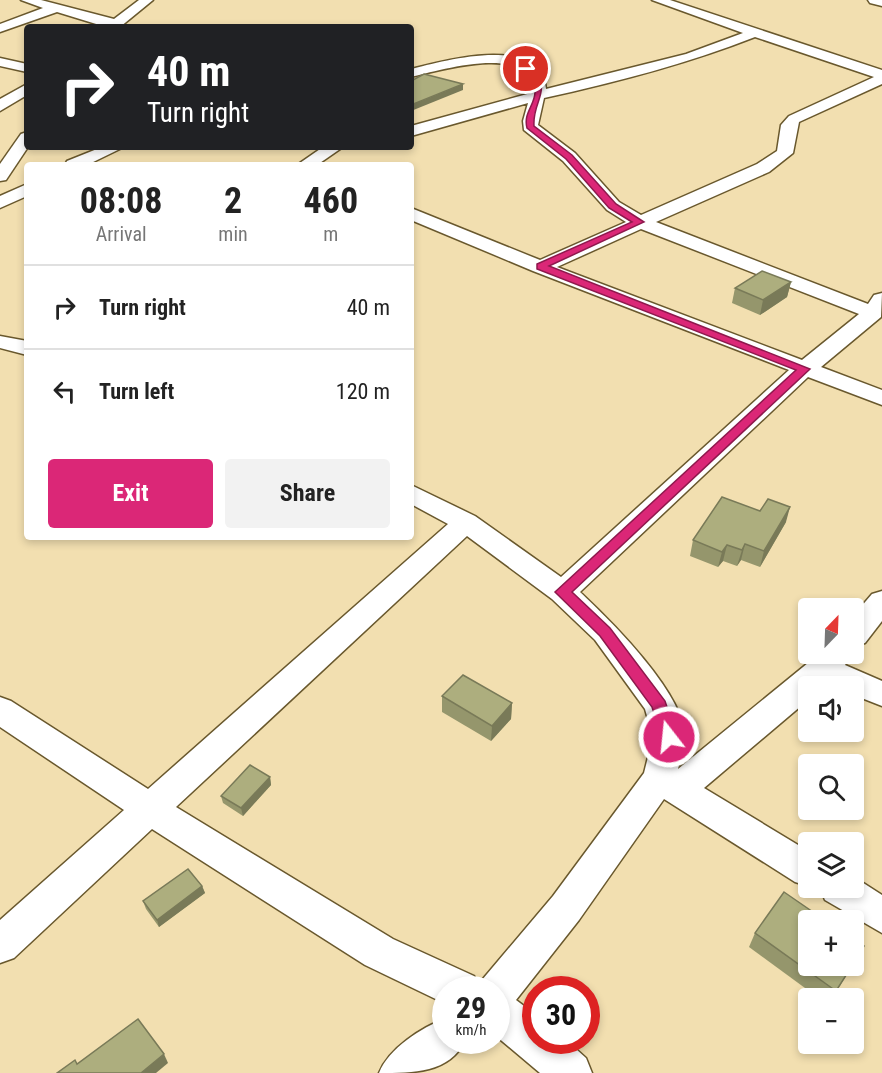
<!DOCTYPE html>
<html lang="en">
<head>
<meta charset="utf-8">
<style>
	body { margin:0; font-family:"Roboto Condensed",sans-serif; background:#f2f2f2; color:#222; height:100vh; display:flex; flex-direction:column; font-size:22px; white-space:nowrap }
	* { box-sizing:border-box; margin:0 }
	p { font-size:20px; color:#767676 }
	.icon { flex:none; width:33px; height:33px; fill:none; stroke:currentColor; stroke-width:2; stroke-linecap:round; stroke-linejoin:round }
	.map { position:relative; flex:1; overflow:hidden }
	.drawer { position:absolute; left:24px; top:162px; width:390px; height:378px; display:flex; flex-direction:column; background:#fff; border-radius:6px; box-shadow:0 3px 9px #0003 }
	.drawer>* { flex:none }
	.guide { position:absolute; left:24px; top:24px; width:390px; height:126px; border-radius:6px; box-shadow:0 3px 9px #0003; background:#202124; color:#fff; overflow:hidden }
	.needle { width:39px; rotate:23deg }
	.buttons { position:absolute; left:798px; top:598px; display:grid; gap:12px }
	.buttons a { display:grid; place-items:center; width:66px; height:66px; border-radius:6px; background:#fff; box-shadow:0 3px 9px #0003; font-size:30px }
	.speed { position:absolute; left:432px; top:976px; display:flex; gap:12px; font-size:30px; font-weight:700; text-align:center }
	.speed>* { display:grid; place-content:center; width:78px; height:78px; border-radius:50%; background:#fff; box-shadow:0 3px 9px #0003; line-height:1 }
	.speed small { font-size:15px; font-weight:400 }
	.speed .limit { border:9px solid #d22; background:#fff; color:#111 }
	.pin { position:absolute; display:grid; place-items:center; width:51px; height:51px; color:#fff; margin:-26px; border:3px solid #fff; border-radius:50%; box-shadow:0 2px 6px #0007 }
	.me { position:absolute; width:66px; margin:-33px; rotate:344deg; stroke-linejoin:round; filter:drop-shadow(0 0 4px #0008) }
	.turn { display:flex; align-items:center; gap:21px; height:126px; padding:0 24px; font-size:27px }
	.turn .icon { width:78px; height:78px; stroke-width:2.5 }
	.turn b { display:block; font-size:42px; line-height:51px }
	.eta { display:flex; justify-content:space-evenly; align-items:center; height:102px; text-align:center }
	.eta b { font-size:36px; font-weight:700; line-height:42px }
	.cta { display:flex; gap:12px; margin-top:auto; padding:12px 24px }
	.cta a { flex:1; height:69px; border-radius:6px; background:#db2777; color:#fff; font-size:24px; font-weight:700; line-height:69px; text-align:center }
	.cta a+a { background:#f2f2f2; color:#222 }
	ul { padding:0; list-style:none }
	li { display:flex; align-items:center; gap:18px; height:84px; padding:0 24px; border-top:2px solid #e0e0e0 }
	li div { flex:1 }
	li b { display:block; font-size:22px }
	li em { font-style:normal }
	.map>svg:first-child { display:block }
</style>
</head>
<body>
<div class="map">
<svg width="882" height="1073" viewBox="0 0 882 1073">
	<rect width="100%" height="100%" fill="#f2dfb0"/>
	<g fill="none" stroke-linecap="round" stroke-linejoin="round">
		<g stroke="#69582d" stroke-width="3">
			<g id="minor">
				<path d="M21,0H41L114,19L139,0H153L120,27H106L57,12L0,32V24L43,8Z"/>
				<path d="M652,0H670L882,70V84L799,122L793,153L769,172L656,222L868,304L874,295L882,293L881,317L821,367L882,390V405L808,377L580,592C611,621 684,693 685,737C685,747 680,760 678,769L819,654H852L845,665L882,681V706L854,695V687H835L827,684L823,687H808V700L704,788L808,851V886L795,882L664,799L579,920L516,1000L536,1015V1041H567L586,1058L592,1073H540L496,1036V990H446V1004L365,965L152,829L14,958L0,963V920L124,810L0,727V697L11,701L148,789L448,524L411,504V485L475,516L561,577L789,370L533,271L411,220V208L540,260L626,222L607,210L563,161L524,130L523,121L528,103L411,136V126L531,93C536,41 436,71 411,77V69C443,61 541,33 546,89L686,54L743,33ZM755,37L874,77L789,116L781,125L777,151L757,164L641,215L619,202L575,153L538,125L544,98C617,82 686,64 755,37ZM641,229L859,314L802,360L557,267ZM467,536L552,599L595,640L645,709L653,737L644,773L553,896L482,980L479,988L474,976L393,939L176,807Z"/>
				<path d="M0,58L27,64V72L0,66Z"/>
				<path d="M27,84V95L0,111V99Z"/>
				<path d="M27,132L28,147L6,180L0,181V164L21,134Z"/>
				<path d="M102,147H124L87,165H65L67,161Z"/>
				<path d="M323,147H343L317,165H297Z"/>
				<path d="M27,184V196L0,208V196Z"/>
				<path d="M0,336L27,341V355L0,348Z"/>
				<path d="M882,591V621L865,643L854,646V615L872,594Z"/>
				<path d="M854,877L882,895V933L825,900L820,888H854Z"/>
				<path d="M446,1018V1041H465C449,1073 414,1073 379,1073C389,1048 421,1028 446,1018Z"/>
			</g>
		</g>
		<g stroke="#69582d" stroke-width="3">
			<path id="tertiary" d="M868,0H882V6L870,3Z"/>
		</g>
		<use href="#minor" fill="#fff" fill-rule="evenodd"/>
		<use href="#tertiary" fill="#fff" fill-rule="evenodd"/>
	</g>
	<g fill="#95966c">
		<path d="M791,282L787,297L760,315L732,303L735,288Z"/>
		<path d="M786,522L760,567L741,560L737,566L723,561L718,567L690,556L693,540Z"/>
		<path d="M442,696L512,703L511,719L491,741L442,712Z"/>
		<path d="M270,777L271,785L243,816L223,803L221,796Z"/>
		<path d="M202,886L205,893L159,927L146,909L143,901Z"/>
		<path d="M755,933L852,966L832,999H820L749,947Z"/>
	</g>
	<g fill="#797a58">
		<path d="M463,84V90L411,111V105Z"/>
		<path d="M791,282L787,297L760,315L763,300Z"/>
		<path d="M790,507L786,522L760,567L764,551Z"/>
		<path d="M745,544L741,560L737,566L742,550Z"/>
		<path d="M727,545L723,561L718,567L722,552Z"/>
		<path d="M512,703L511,719L491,741L492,726Z"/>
		<path d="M270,777L271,785L243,816L241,808Z"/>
		<path d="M202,886L205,893L159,927L157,920Z"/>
		<path d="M164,1054L168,1063L156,1073H141Z"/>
	</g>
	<g fill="#adae7e" stroke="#797a58" stroke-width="1.5">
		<path d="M424,74L463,84L411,105V81Z"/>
		<path d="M762,271L791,282L763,300L735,288Z"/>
		<path d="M722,497L760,511L768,499L790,507L764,551L745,544L742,550L727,545L722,552L693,540Z"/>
		<path d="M463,675L512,703L492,726L442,696Z"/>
		<path d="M250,765L270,777L241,808L221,796Z"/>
		<path d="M188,869L202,886L157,920L143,901Z"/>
		<path d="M784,892L826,921H808V966H852L836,991L755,933Z"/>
		<path d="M854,939L864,946L854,963Z"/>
		<path d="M138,1019L164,1054L141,1073H57L75,1060L77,1064Z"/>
	</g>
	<path fill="#db2777" stroke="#8e194d" stroke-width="1.5" d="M524,67H529C555,90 532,99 534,126L572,155L616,204L644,222L549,266L810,369L572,592L610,628L665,701L677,737L675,742H663L652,707L600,636L555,592L796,370L537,269V264L632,222L609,208L566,159L527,128C523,113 535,105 535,92C534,78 526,76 524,67Z"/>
</svg>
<div class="buttons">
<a><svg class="needle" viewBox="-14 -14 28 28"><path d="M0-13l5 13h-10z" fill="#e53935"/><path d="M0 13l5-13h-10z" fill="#767676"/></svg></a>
<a><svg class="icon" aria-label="sound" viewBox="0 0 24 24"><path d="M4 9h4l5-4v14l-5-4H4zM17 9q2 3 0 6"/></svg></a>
<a><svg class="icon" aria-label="search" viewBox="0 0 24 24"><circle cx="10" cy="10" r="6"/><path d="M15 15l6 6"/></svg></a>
<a><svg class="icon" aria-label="layers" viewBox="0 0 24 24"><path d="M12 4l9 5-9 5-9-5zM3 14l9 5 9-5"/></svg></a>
<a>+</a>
<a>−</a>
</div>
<div class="speed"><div>29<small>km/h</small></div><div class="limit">30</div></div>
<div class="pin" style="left:526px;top:69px;background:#d93025"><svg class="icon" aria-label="arrive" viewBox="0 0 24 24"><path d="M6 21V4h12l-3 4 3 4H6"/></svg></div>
<svg class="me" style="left:669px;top:737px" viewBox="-20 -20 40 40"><circle r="17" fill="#db2777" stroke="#fff" stroke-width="3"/><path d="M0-11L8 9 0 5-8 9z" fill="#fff"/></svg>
<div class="guide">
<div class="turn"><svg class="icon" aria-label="right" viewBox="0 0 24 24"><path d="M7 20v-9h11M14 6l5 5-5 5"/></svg><div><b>40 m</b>Turn right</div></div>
</div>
<section class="drawer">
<div class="eta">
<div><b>08:08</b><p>Arrival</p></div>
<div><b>2</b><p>min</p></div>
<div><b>460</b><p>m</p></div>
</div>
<ul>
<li><svg class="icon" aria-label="right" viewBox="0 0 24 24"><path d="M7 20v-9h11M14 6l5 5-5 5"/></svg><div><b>Turn right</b></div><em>40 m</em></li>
<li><svg class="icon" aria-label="left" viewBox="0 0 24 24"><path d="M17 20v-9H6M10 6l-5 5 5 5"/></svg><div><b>Turn left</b></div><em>120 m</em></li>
</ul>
<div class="cta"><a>Exit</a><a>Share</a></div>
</section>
</div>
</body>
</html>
